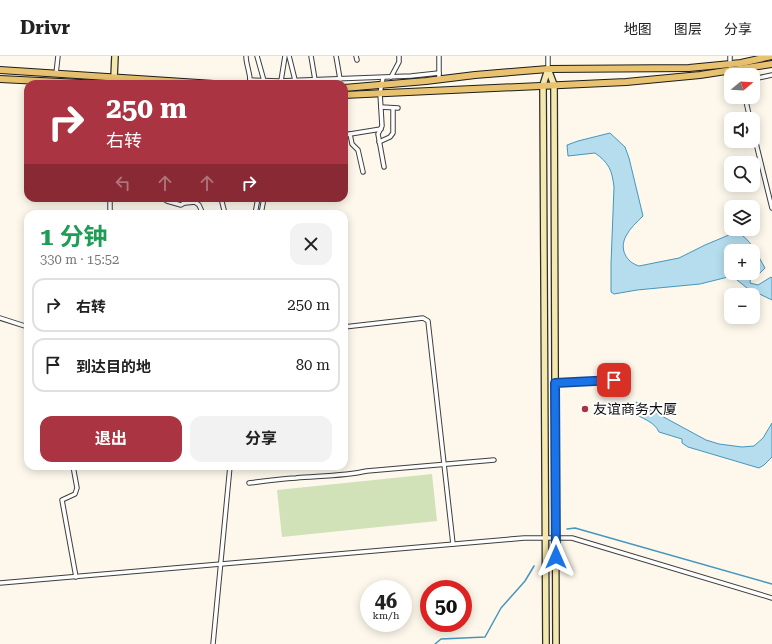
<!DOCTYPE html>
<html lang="zh">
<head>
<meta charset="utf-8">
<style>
	body { margin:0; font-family:"Roboto Serif","Noto Sans SC",serif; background:#f2f2f2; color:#222; height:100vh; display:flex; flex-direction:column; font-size:15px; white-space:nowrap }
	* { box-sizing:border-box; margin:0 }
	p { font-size:13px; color:#767676 }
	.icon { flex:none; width:22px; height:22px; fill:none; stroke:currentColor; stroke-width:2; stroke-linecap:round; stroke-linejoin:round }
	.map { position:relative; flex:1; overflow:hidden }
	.panel { position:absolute; left:24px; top:154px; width:324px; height:260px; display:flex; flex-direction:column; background:#fff; border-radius:12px; box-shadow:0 2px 10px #0003 }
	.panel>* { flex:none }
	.guide { position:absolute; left:24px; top:24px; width:324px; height:122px; border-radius:12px; box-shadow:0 2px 10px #0003; background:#aa3442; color:#fff; overflow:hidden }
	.needle { width:26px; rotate:72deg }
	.buttons { position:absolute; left:724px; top:12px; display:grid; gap:8px }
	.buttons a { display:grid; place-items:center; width:36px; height:36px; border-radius:8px; background:#fff; box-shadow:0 2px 10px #0003; font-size:20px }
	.speed { position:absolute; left:360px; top:524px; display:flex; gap:8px; font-size:20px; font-weight:700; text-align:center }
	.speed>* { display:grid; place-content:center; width:52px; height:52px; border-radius:50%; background:#fff; box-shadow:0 2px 10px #0003; line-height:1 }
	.speed small { font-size:10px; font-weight:400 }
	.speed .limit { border:6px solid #d22; background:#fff; color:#111 }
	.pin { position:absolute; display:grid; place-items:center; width:34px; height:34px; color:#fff; margin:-17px; border-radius:8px; box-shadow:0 2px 6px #0006 }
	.me { position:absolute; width:44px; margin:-22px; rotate:0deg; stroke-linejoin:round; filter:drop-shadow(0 0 3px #0008) }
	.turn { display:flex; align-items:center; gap:14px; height:84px; padding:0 16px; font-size:18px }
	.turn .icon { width:52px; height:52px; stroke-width:2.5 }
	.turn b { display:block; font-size:28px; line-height:34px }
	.lanes { display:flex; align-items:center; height:38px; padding:0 16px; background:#0003; justify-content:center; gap:20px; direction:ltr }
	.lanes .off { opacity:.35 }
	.round { display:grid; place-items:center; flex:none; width:42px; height:42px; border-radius:12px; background:#f2f2f2 }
	.head { display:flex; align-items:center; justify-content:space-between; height:68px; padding:0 16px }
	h1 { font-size:24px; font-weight:700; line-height:30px; color:#1e9e55 }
	.button { display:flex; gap:8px; margin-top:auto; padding:8px 16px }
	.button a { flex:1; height:46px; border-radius:12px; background:#aa3442; color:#fff; font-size:16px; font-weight:700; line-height:46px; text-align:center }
	.button a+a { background:#f2f2f2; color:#222 }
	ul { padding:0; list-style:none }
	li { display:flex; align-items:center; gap:12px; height:54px; margin:0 8px 6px; padding:0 8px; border:2px solid #e0e0e0; border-radius:12px }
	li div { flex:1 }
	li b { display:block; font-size:15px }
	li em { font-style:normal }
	header { display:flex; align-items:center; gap:24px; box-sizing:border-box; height:56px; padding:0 20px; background:#fff; border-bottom:1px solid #e0e0e0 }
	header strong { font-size:19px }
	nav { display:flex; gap:22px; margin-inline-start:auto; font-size:14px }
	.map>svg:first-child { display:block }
</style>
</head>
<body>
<header>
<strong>Drivr</strong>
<nav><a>地图</a><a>图层</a><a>分享</a></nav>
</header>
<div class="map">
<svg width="772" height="588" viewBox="0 0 772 588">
	<rect width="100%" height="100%" fill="#fdf8eb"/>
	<path fill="#d1e2b9" d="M432,418L437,465L282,481L277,434Z"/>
	<g fill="#b5ddee" stroke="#4596bd" fill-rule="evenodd">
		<path d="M610,77L625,91L629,102L643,160C637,166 630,172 626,180C619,193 626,206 639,210L679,202L705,189L736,176C750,181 758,200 765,212L759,218H751L750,227L758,229L771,221L772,222V244L747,232L732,220L700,228L637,234L614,238L611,236V208L614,131C612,114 609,107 595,97L568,100L567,89L578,85ZM731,195H753V217H731Z"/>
		<path d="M636,346L706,384L719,388L742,391L754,390L763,382L772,367V401L764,409L759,412L688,391L682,387V383L659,376C655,367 646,364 637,359Z"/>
	</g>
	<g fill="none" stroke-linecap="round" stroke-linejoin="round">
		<g stroke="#4596bd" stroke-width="1.5">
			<path d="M567,473L575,472L772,528"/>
			<path d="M435,588L441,583L485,581L501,552L525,525L534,510"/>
		</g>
		<g stroke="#3e3e3e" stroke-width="5.5">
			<g id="minor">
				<path d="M246,0C246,10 251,17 250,28"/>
				<path d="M257,0L264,25"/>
				<path d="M289,0L295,24"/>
				<path d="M311,0L315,24"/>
				<path d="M336,0L340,23"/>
				<path d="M356,0L357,4"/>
				<path d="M548,0V13"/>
				<path d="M730,0V10"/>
				<path d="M56,18L58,0"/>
				<path d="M391,21L399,6V0"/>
				<path d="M383,22L380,37L382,70L378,78L384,111"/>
				<path d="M753,23L772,19"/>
				<path d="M250,24L279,25L411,20L439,17"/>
				<path d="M439,24V0"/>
				<path d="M281,25L285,0"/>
				<path d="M745,41L750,63"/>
				<path d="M381,51L398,52"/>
				<path d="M753,75L772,152"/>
				<path d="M350,78L352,88L358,94L363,116"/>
				<path d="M344,79L381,73"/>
				<path d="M379,86L390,81L393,77V52"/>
				<path d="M162,142L167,145L181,149L187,145L188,142"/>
				<path d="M221,142L225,158"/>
				<path d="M185,147L195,146L199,149L203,158"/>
				<path d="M110,158V142"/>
				<path d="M255,158L258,142"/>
				<path d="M261,158L264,142"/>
				<path d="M0,262L28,271"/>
				<path d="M344,271L423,262L428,265L453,488"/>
				<path d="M555,327L628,323"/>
				<path d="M73,410L77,432L75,438L62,444L76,521"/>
				<path d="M249,427C265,425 280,423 296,422C319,420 344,420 367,415L494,404"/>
				<path d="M0,527L524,482H572L772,542"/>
				<path d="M213,588L230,410"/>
			</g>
		</g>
		<g stroke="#2d2d2d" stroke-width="8">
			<g id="secondary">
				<path d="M548,13L554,29L556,588"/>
				<path d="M115,28L114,22L115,0"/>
				<path d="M546,588L543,29L548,13"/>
			</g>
		</g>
		<g stroke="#1c1c1c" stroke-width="8">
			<g id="primary">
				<path d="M0,14L214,28"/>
				<path d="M0,23L101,28"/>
				<path d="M344,32L426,25L475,19L548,13L689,12L741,7L772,0"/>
				<path d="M344,39L626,26L700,19L772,8"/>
			</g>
		</g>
		<use href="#minor" stroke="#fff" stroke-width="3.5"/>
		<use href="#secondary" stroke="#f5e8ad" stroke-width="5.5"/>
		<use href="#primary" stroke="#e8c26f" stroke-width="6"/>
	</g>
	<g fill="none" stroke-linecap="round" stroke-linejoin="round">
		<g stroke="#114b97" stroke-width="10">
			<path id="route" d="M556,501L555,327L614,324"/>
		</g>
		<use href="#route" stroke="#1a73e8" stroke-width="7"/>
	</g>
	<circle fill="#aa3442" stroke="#fff" stroke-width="1.5" cx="585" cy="353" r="4"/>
	<g text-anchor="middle" stroke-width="4" stroke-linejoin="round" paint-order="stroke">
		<g font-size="14" fill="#0b0b0b" stroke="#fff" text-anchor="start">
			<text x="593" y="358">友谊商务大厦</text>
		</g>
	</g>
</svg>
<div class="buttons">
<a><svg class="needle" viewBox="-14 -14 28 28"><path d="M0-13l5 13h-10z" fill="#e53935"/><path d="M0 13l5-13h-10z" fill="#767676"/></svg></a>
<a><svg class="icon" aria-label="sound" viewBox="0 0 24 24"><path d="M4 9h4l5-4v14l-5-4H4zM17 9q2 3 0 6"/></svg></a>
<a><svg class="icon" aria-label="search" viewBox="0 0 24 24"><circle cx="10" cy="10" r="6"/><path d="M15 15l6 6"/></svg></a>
<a><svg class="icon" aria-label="layers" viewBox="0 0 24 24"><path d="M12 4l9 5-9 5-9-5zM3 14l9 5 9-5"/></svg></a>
<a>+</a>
<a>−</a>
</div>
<div class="speed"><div>46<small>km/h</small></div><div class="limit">50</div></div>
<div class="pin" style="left:614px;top:324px;background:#d93025"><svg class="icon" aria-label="arrive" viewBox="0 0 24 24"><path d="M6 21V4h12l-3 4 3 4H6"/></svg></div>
<svg class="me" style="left:556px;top:501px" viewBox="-20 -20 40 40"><path d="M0-17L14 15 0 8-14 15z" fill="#1a73e8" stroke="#fff" stroke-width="4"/></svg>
<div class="guide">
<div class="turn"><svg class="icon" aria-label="right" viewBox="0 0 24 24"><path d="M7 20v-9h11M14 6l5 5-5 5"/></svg><div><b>250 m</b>右转</div></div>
<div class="lanes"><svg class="icon off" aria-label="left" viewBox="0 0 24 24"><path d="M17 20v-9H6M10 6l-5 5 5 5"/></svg><svg class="icon off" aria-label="ahead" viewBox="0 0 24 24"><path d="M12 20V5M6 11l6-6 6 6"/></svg><svg class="icon off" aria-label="ahead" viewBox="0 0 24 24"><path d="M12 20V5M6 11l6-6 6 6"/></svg><svg class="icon" aria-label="right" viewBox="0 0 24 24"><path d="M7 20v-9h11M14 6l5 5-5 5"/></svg></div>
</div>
<section class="panel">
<div class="head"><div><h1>1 分钟</h1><p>330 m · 15:52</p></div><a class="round"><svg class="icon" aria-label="close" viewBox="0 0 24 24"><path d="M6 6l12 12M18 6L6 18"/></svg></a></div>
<ul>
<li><svg class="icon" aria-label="right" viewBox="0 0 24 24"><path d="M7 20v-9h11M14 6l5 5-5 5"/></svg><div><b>右转</b></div><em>250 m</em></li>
<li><svg class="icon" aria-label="arrive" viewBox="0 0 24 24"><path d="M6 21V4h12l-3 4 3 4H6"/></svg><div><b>到达目的地</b></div><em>80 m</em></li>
</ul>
<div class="button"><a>退出</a><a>分享</a></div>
</section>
</div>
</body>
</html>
